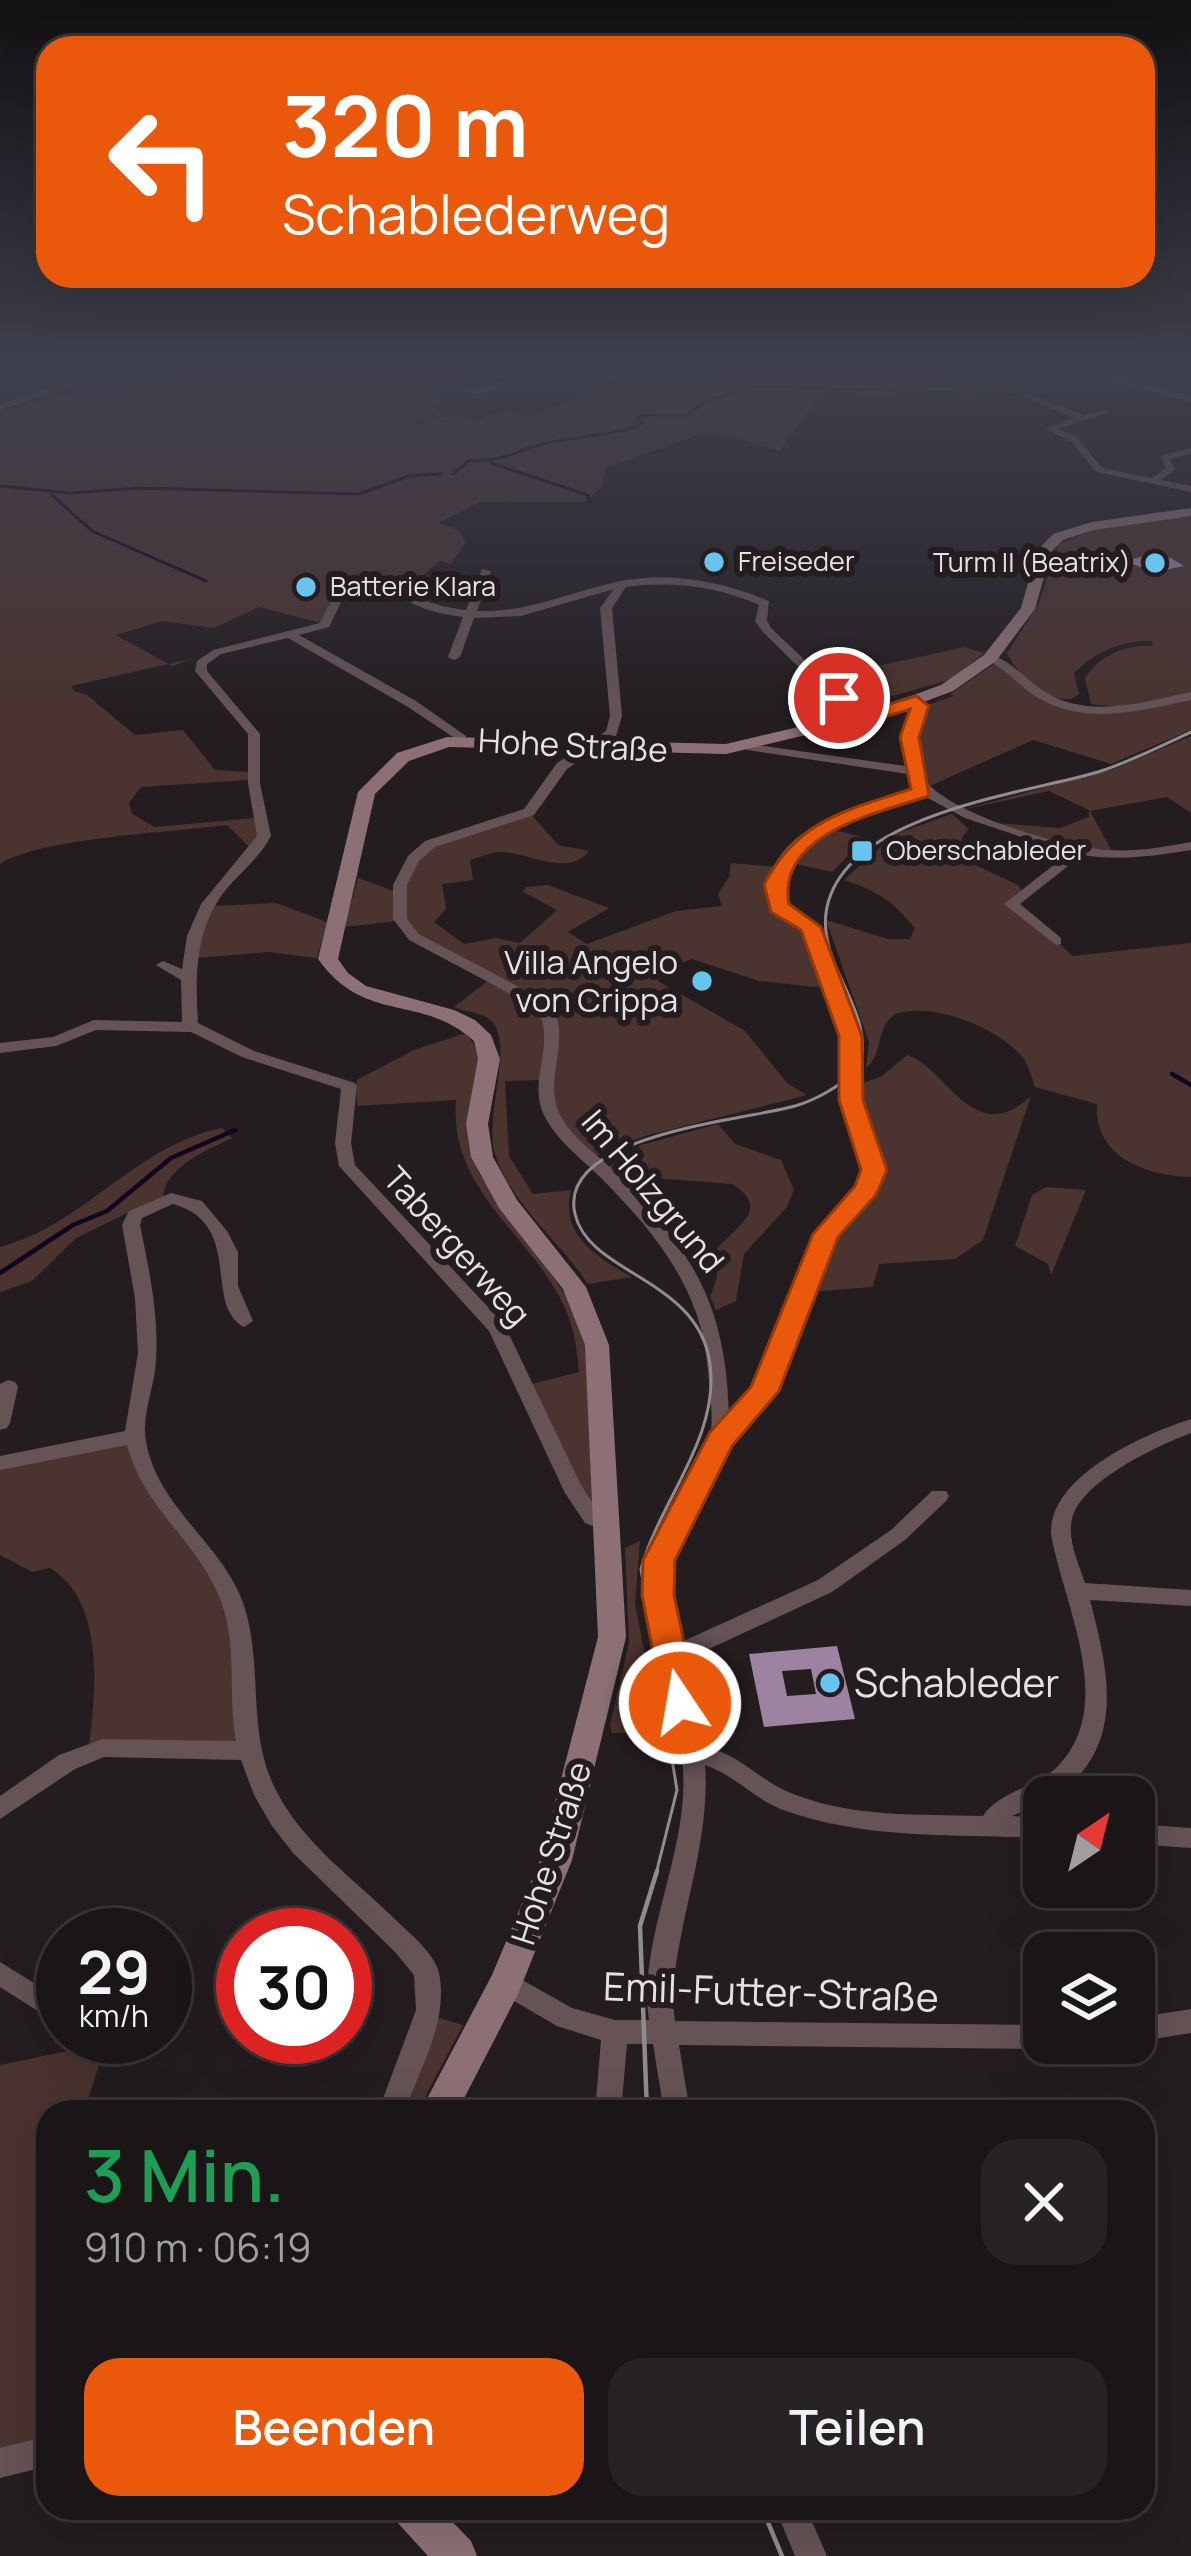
<!DOCTYPE html>
<html lang="de">
<head>
<meta charset="utf-8">
<style>
	body { margin:0; font-family:Manrope,sans-serif; background:#272325; color:#f1f3f6; height:100vh; display:flex; flex-direction:column; font-size:45px; white-space:nowrap }
	* { box-sizing:border-box; margin:0 }
	p { font-size:39px; color:#9f9fa2 }
	.icon { flex:none; width:66px; height:66px; fill:none; stroke:currentColor; stroke-width:2; stroke-linecap:round; stroke-linejoin:round }
	.map { position:relative; flex:1; overflow:hidden }
	.side { position:absolute; left:36px; top:2100px; width:1119px; height:420px; display:flex; flex-direction:column; background:#1a1618; border-radius:36px; box-shadow:0 12px 48px #0002,0 0 0 3px #383537 }
	.side>* { flex:none }
	.guide { position:absolute; left:36px; top:36px; width:1119px; height:252px; border-radius:36px; box-shadow:0 12px 48px #0002,0 0 0 3px #383537; background:#ea580c; color:#fff; overflow:hidden }
	.needle { width:78px; rotate:35deg }
	.controls { position:absolute; left:1023px; top:1776px; display:grid; gap:24px }
	.controls a { display:grid; place-items:center; width:132px; height:132px; border-radius:24px; background:#1a1618; box-shadow:0 12px 48px #0002,0 0 0 3px #383537; font-size:60px }
	.speed { position:absolute; left:36px; top:1908px; display:flex; gap:24px; font-size:60px; font-weight:700; text-align:center }
	.speed>* { display:grid; place-content:center; width:156px; height:156px; border-radius:50%; background:#1a1618; box-shadow:0 12px 48px #0002,0 0 0 3px #383537; line-height:1 }
	.speed small { font-size:30px; font-weight:400 }
	.speed .limit { border:18px solid #d22; background:#fff; color:#111 }
	.pin { position:absolute; display:grid; place-items:center; width:102px; height:102px; color:#fff; margin:-51px; border:6px solid #fff; border-radius:50%; box-shadow:0 3px 12px #0007 }
	.me { position:absolute; width:132px; margin:-66px; rotate:348deg; stroke-linejoin:round; filter:drop-shadow(0 0 9px #0008) }
	.turn { display:flex; align-items:center; gap:42px; height:252px; padding:0 48px; font-size:54px }
	.turn .icon { width:156px; height:156px; stroke-width:2.5 }
	.turn b { display:block; font-size:84px; line-height:102px }
	.round { display:grid; place-items:center; flex:none; width:126px; height:126px; border-radius:36px; background:#272325 }
	.headline { display:flex; align-items:center; justify-content:space-between; height:204px; padding:0 48px }
	h1 { font-size:72px; font-weight:600; line-height:90px; color:#1e9e55 }
	.action { display:flex; gap:24px; margin-top:auto; padding:24px 48px }
	.action a { flex:1; height:138px; border-radius:36px; background:#ea580c; color:#fff; font-size:48px; font-weight:600; line-height:138px; text-align:center }
	.action a+a { background:#272325; color:#f1f3f6 }
	.map>svg:first-child { display:block }
</style>
</head>
<body>
<div class="map">
<svg width="1191" height="2556" viewBox="0 0 1191 2556">
	<rect width="100%" height="100%" fill="#231d20"/>
	<g fill="#4b332f">
		<path d="M177,366L504,368L482,379L430,388L428,395L444,403L433,406L441,415L416,420L427,428L422,421L462,414L471,420L509,411L527,417L642,374L687,377L735,366H948L946,372L1047,392L971,394L978,406L954,390L870,396L823,390L780,451L709,431L606,468L602,486L585,502H480L438,523L458,530L466,542L451,564L439,561L406,591C380,575 361,575 334,591V609L322,623L259,607L214,628L162,621L116,635L172,666L195,658L71,686L74,691L87,695L135,735L183,730L215,770L249,772L248,780L141,787L129,803L132,814L155,827L254,818L260,840L252,850L227,825C175,832 39,838 0,864V413L57,396L131,393Z"/>
		<path d="M1191,515V694L1129,708L1091,704L1085,678C1098,656 1127,644 1152,646L1153,641C1122,640 1096,651 1074,673L1079,694L1072,699C1044,701 1019,676 1007,653L1039,603L1059,544L1096,529Z"/>
		<path d="M964,647L984,653L952,679L861,705L823,678Z"/>
		<path d="M994,664C1017,672 1039,700 1056,706C1101,723 1146,706 1191,699V730L1111,764L1033,740L923,789L912,743L925,706L954,696L950,694Z"/>
		<path d="M1191,736V813L1167,797L1090,811L1113,853L1071,850L995,823L1060,828L1089,817V810L1049,791L957,811L1114,769Z"/>
		<path d="M530,813L558,845L589,851C569,878 527,852 501,852C491,852 480,857 470,860L473,880L442,884L446,909L434,922L464,944L496,938L520,943L557,910L523,892L526,887L548,885L609,908L568,932L587,944L676,911L722,906L718,894L729,877L731,863L776,867L769,896L802,924L825,988L759,981L692,959L665,969L658,981L745,1031L787,1083L807,1095L645,1136L593,1157C540,1111 550,1084 553,1020L408,927L402,891L425,850Z"/>
		<path d="M952,814L969,829L962,837V859L1018,885L1023,892L1005,906L1016,905L1073,956L1191,943V1177C1146,1175 1094,1158 1097,1104L1035,1087C1031,1076 1028,1062 1019,1053C991,1025 932,1002 895,1014C875,1028 884,1054 866,1068L869,1042L826,920L888,939H910L915,928C892,901 878,891 844,880L895,834Z"/>
		<path d="M826,828L866,838L832,872L787,862Z"/>
		<path d="M358,878L394,891L397,921L344,927Z"/>
		<path d="M276,903L327,922L317,958L268,952L196,958L199,934L214,906Z"/>
		<path d="M489,980L541,1013L548,1044L539,1080L505,1081L509,1156L533,1194L571,1190C559,1235 598,1258 632,1277L588,1284C559,1240 512,1206 495,1154C483,1116 517,1040 489,1019C480,1012 465,1012 454,1007Z"/>
		<path d="M466,1033C497,1067 463,1130 478,1172L575,1308L588,1356L596,1501L590,1504L528,1385L579,1372C577,1347 573,1322 561,1300C525,1230 449,1189 456,1100L357,1106V1080L414,1050Z"/>
		<path d="M907,1055C948,1068 973,1150 1031,1096L983,1240L955,1259L879,1264L873,1287L808,1292L829,1236L872,1189L856,1086L882,1076Z"/>
		<path d="M718,1124L735,1144L781,1160L794,1190L787,1207L744,1254L736,1301L716,1310L710,1297L717,1277L715,1251C735,1227 773,1209 732,1184L614,1175L607,1168L641,1145Z"/>
		<path d="M222,1128L232,1138C208,1150 167,1165 163,1196L76,1238L32,1281L0,1292V1247C86,1224 134,1146 222,1128Z"/>
		<path d="M1046,1187L1086,1190L1051,1275L1048,1264L1015,1246L1032,1195Z"/>
		<path d="M127,1444L152,1496L211,1572L239,1651L236,1744L89,1745C96,1691 105,1601 50,1568L32,1572L0,1555V1469Z"/>
		<path d="M640,1541L635,1604L660,1732L612,1733L610,1725L629,1643L625,1548Z"/>
		<path d="M436,2017L463,2025L417,2112H401Z"/>
		<path d="M106,2043L84,2112H48V2436L0,2449V2065Z"/>
	</g>
	<g fill="none" stroke-linecap="round" stroke-linejoin="round">
		<g stroke="#110620" stroke-width="3">
			<path d="M0,392L96,366"/>
			<path d="M491,463L588,495L589,502"/>
			<path d="M453,474L470,460C504,462 512,452 542,444C578,435 609,438 644,423L637,418L643,415L686,416L706,401L754,386L1052,396"/>
			<path d="M0,486L70,493L139,488L359,494L409,476L440,474"/>
			<path d="M52,495L92,531L206,581"/>
		</g>
		<g stroke="#110620" stroke-width="4.5">
			<path d="M1172,1074L1191,1085"/>
			<path d="M0,1273L73,1225L107,1211L171,1158L235,1130"/>
		</g>
	</g>
	<g fill="#9d83a1" fill-rule="evenodd">
		<path d="M1153,554L1171,558L1184,566L1155,572L1124,561Z"/>
		<path d="M837,1646L855,1719L764,1727L749,1654ZM811,1669L816,1694L787,1696L782,1671Z"/>
	</g>
	<g fill="none" stroke-linecap="round" stroke-linejoin="round">
		<g fill="#655356" fill-rule="evenodd">
			<path d="M125,366H136L0,410V404Z"/>
			<path d="M557,366H569L480,394L458,390L483,387Z"/>
			<path d="M643,366H654L602,385L595,383Z"/>
			<path d="M1088,366H1097L1092,370L1191,396V402L1082,373V369Z"/>
			<path d="M1025,393L1084,415L1108,409V413L1059,429L1077,437L1102,468L1152,478L1166,468L1160,456L1191,448V454L1169,459L1176,469L1161,480L1191,486V492L1096,472L1071,441L1045,429L1075,418L1025,397Z"/>
			<path d="M482,569L491,571L477,611C522,613 561,596 604,585C659,570 717,579 769,601L767,621L771,628L831,685L878,715L868,718L823,691L763,632L755,621L759,605C716,586 672,581 626,587L612,608L622,716L616,736L567,769L534,815L435,847L419,861L407,885V919L419,934L517,986L557,1018C566,1052 543,1086 562,1118C574,1140 597,1154 614,1171C693,1252 726,1302 729,1417L756,1388L817,1234L859,1187L866,1170L843,1099L842,1036L805,934L768,903C769,894 768,883 771,874C791,818 868,805 917,789L908,774L747,750L741,746L743,743L905,766C901,744 907,727 914,706L910,701L916,697L926,706C920,726 911,748 918,769C932,811 1066,848 1108,850C1136,852 1164,847 1191,842V850C1154,856 1119,861 1082,855L1020,904L1061,938V944L1056,945L1004,904L1069,853L965,818L924,796C881,809 803,825 786,873C782,882 783,892 782,902L819,932L858,1036L859,1099L882,1170L873,1193L834,1236L774,1391L728,1444L669,1560V1595L679,1643L818,1580L891,1530L932,1491H946L949,1496L946,1501L905,1540L832,1592L683,1661L701,1746C738,1752 758,1780 791,1793C850,1818 921,1814 983,1816C1000,1790 1038,1788 1059,1765C1117,1703 1063,1604 1051,1534C1049,1476 1144,1434 1191,1419V1433C1157,1446 1081,1481 1072,1519C1067,1540 1079,1564 1085,1583L1191,1590V1606L1090,1600C1104,1655 1123,1723 1082,1772C1071,1784 1060,1795 1044,1797L1043,1802L1012,1816L1044,1818V1838C957,1834 869,1840 786,1811C756,1801 735,1775 705,1765C709,1819 694,1874 683,1926C677,1956 670,1990 675,2021L1044,2025V2043H1054L1044,2049L679,2045L690,2112H664L653,2044H627L621,2112H595L601,2040L557,2026L497,1991L493,1983L497,1975L506,1971L572,2008L615,2020H649C637,1941 689,1852 683,1769C679,1707 640,1626 648,1565C650,1553 658,1542 663,1532C678,1503 699,1473 709,1443C715,1423 709,1383 707,1362C700,1287 652,1229 600,1177C581,1158 558,1142 545,1117C528,1085 551,1053 542,1020L507,992L409,940L393,919V885L408,856L425,841L524,809L557,763L606,731L610,716L600,608L614,589L521,616L474,618L460,657L454,660L448,657L463,617C450,615 436,613 423,608C393,597 381,576 347,590L329,627L299,635L416,701L466,736V742L462,743L408,707L288,638L221,654L207,664V671L260,734V783L271,836C260,857 243,870 228,887C195,926 195,974 198,1023L254,1051L355,1083L357,1086L351,1143L355,1165L504,1324L581,1485L599,1513L612,1518L615,1523L612,1528L605,1531L585,1523L565,1493L489,1331L339,1166L335,1143L341,1089L242,1057L191,1032L96,1030L56,1046L0,1053V1043L53,1037L94,1020L182,1022L181,980L156,965L163,961L182,969L187,936L201,904L257,836L248,783V734L195,671L197,661L213,650L320,623L338,586C375,570 386,583 419,598C434,605 450,608 466,610Z"/>
			<path d="M990,654C1013,662 1025,679 1044,691C1088,720 1144,702 1191,692V700C1142,710 1088,726 1040,699C1020,688 1008,669 986,660V656Z"/>
			<path d="M171,1193L202,1201L227,1231L238,1252V1286L253,1321L244,1327C202,1305 245,1224 173,1204L142,1218L140,1225C149,1269 159,1315 156,1360C155,1387 141,1415 146,1441C156,1503 216,1540 240,1595C265,1655 246,1722 272,1782C298,1841 356,1880 400,1924C413,1936 435,1955 439,1973C449,2020 420,2069 404,2112H378L416,2010L414,1975L395,1952L293,1853L272,1826L254,1795L241,1760L104,1757L75,1769L0,1819V1796L59,1755L103,1739L236,1741C227,1692 239,1641 218,1594C194,1538 145,1510 127,1445L0,1470V1456L125,1431L138,1353L135,1298L122,1225L129,1211Z"/>
			<path d="M8,1380L15,1382L18,1387L10,1423L7,1428L0,1430V1384Z"/>
			<path d="M1134,1824L1191,1828V1848L1134,1844Z"/>
			<path d="M0,1962L63,2001V2027L0,1987Z"/>
			<path d="M1191,2009V2033L1134,2042V2018Z"/>
			<path d="M48,2436V2466L0,2478V2448Z"/>
			<path d="M775,2508H806L827,2556H795Z"/>
		</g>
		<g fill="#8c7075" fill-rule="evenodd">
			<path d="M1191,508V516L1094,530L1063,540L1051,552L1035,609L996,661L953,691L889,715L726,754L449,747L409,761L375,794L338,959L348,973L366,986L454,1010L475,1020L491,1035L500,1059L488,1124L493,1157L517,1200L586,1287L609,1345L626,1637L572,1860L518,1994L457,2112H420L492,1975L540,1860L598,1637L585,1345L563,1289L499,1208L471,1157L466,1124L478,1059L474,1041C421,993 365,1025 318,959L358,792L397,753L447,737L726,744L878,708L941,685L984,655L1021,608L1037,551L1053,534L1092,522Z"/>
			<path d="M391,2508H439L471,2541L477,2556H428L397,2522Z"/>
		</g>
		<path stroke="#908b8e" stroke-width="3" d="M656,1874L677,1790L641,1569C659,1502 720,1437 710,1364C699,1278 589,1275 575,1214C556,1134 747,1120 795,1106C819,1099 838,1086 858,1071C879,1013 819,971 826,913C839,814 1024,794 1098,772C1130,762 1161,746 1191,732"/>
		<g stroke="#908b8e" stroke-width="4.5">
			<path d="M647,2112L640,1926L657,1871"/>
			<path d="M762,2508L782,2556"/>
		</g>
	</g>
	<linearGradient id="sky" x2="0" y2="1"><stop stop-color="#131012"/><stop offset="0.51" stop-color="#3f404e"/><stop offset="1" stop-color="#3f404e" stop-opacity="0"/></linearGradient>
	<rect width="1191" height="723" fill="url(#sky)"/>
	<path fill="#ea580c" stroke="#983908" stroke-width="3" d="M833,695H846L873,709L916,696L929,706L919,737L929,796C878,813 776,833 789,904L821,927L862,1036L863,1100L887,1170L876,1195L838,1237L779,1391L732,1446L675,1560L674,1595L697,1703L692,1713H668L663,1703L642,1595L643,1560L710,1432L751,1387L813,1234L855,1186L861,1170L839,1100V1036L801,930L771,912L764,884C799,819 845,811 911,789L900,737L910,709L872,721L833,702Z"/>
	<g fill="#67c4ef" stroke="#231d20" stroke-width="4.5">
		<circle cx="714" cy="562" r="12"/>
		<circle cx="1155" cy="563" r="12"/>
		<circle cx="306" cy="587" r="12"/>
		<rect x="850" y="839" width="24" height="24" rx="6"/>
		<circle cx="702" cy="981" r="12"/>
		<circle cx="830" cy="1683" r="12"/>
	</g>
	<g text-anchor="middle" stroke-width="12" stroke-linejoin="round" paint-order="stroke">
		<g font-size="27" fill="#e6e2e4" stroke="#231d20" text-anchor="start">
			<text x="738" y="571">Freiseder</text>
			<text x="1131" y="572" text-anchor="end">Turm II (Beatrix)</text>
			<text x="330" y="596">Batterie Klara</text>
			<text x="886" y="860">Oberschableder</text>
		</g>
		<g font-size="33" fill="#e6e2e4" stroke="#231d20">
			<text transform="translate(573 745) rotate(3)" y="12">Hohe Straße</text>
			<text transform="translate(653 1191) rotate(50)" y="12">Im Holzgrund</text>
			<text transform="translate(457 1246) rotate(48)" y="12">Tabergerweg</text>
			<text transform="translate(551 1853) rotate(-72)" y="12">Hohe Straße</text>
		</g>
		<g font-size="33" fill="#e6e2e4" stroke="#231d20" text-anchor="end">
			<text x="678" y="974">Villa Angelo<tspan x="678" dy="38">von Crippa</tspan></text>
		</g>
		<g font-size="39" fill="#e6e2e4" stroke="#231d20" text-anchor="start">
			<text x="854" y="1697">Schableder</text>
		</g>
		<g font-size="39" fill="#e6e2e4" stroke="#231d20">
			<text transform="translate(771 1992) rotate(2)" y="14">Emil-Futter-Straße</text>
		</g>
	</g>
</svg>
<div class="controls">
<a><svg class="needle" viewBox="-14 -14 28 28"><path d="M0-13l5 13h-10z" fill="#e53935"/><path d="M0 13l5-13h-10z" fill="#9f9fa2"/></svg></a>
<a><svg class="icon" aria-label="layers" viewBox="0 0 24 24"><path d="M12 4l9 5-9 5-9-5zM3 14l9 5 9-5"/></svg></a>
</div>
<div class="speed"><div>29<small>km/h</small></div><div class="limit">30</div></div>
<div class="pin" style="left:839px;top:698px;background:#d93025"><svg class="icon" aria-label="arrive" viewBox="0 0 24 24"><path d="M6 21V4h12l-3 4 3 4H6"/></svg></div>
<svg class="me" style="left:680px;top:1703px" viewBox="-20 -20 40 40"><circle r="17" fill="#ea580c" stroke="#fff" stroke-width="3"/><path d="M0-11L8 9 0 5-8 9z" fill="#fff"/></svg>
<div class="guide">
<div class="turn"><svg class="icon" aria-label="left" viewBox="0 0 24 24"><path d="M17 20v-9H6M10 6l-5 5 5 5"/></svg><div><b>320 m</b>Schablederweg</div></div>
</div>
<section class="side">
<div class="headline"><div><h1>3 Min.</h1><p>910 m · 06:19</p></div><a class="round"><svg class="icon" aria-label="close" viewBox="0 0 24 24"><path d="M6 6l12 12M18 6L6 18"/></svg></a></div>
<div class="action"><a>Beenden</a><a>Teilen</a></div>
</section>
</div>
</body>
</html>
